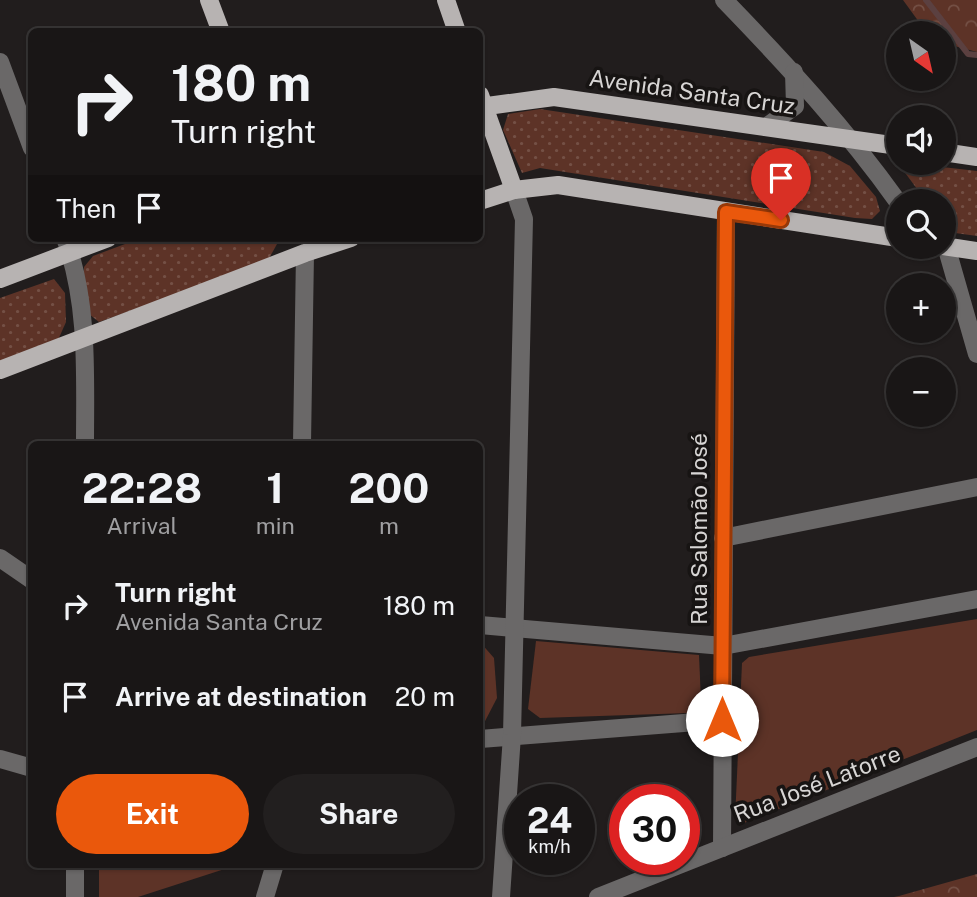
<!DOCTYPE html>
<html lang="en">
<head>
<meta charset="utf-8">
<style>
	body { margin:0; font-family:"Public Sans",sans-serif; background:#221f1f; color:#f1f3f6; height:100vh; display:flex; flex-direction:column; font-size:26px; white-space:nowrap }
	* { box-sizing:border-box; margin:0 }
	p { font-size:23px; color:#9f9fa1 }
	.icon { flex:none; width:38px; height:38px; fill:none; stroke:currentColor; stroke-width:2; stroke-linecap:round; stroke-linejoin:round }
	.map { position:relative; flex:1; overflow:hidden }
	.panel { position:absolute; left:28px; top:441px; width:455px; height:427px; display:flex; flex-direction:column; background:#191616; border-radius:10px; box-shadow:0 2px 5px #0004,0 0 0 2px #373535 }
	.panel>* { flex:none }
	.guide { position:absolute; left:28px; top:28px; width:455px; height:214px; border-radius:10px; box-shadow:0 2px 5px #0004,0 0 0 2px #373535; background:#191616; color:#f1f3f6; overflow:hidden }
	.needle { width:46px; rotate:146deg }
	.fabs { position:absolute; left:886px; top:21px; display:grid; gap:14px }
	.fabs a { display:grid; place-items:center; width:70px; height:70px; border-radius:50%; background:#191616; box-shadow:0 2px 5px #0004,0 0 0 2px #373535; font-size:35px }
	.speed { position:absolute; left:504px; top:784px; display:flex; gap:14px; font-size:35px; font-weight:700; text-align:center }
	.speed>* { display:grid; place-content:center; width:91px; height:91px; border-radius:50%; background:#191616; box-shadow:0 2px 5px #0004,0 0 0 2px #373535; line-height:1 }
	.speed small { font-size:18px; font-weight:400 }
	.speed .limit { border:10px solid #d22; background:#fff; color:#111 }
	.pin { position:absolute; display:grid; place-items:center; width:60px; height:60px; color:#fff; margin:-72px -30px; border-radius:50% 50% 50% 0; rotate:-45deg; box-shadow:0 0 7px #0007 }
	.pin .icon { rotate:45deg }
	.me { position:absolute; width:77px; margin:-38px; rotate:0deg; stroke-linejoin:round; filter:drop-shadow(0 0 5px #0008) }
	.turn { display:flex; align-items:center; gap:24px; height:147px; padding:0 28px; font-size:32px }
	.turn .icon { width:91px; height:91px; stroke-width:2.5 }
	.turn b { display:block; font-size:49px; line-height:60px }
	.then { display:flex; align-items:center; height:66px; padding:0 28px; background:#0003; gap:14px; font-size:26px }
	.eta { display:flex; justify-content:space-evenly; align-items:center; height:119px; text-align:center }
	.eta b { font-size:42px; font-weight:700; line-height:49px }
	.cta { display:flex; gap:14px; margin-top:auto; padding:14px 28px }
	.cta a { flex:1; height:80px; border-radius:42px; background:#ea580c; color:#fff; font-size:28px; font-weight:700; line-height:80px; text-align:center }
	.cta a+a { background:#221f1f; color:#f1f3f6 }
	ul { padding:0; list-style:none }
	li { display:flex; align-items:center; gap:21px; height:91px; padding:0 28px }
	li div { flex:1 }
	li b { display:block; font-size:26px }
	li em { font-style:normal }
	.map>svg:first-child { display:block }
</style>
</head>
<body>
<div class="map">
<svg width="977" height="897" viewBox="0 0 977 897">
	<defs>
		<pattern id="grass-dots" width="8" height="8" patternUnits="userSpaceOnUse" patternTransform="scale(1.75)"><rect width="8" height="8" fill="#5d3327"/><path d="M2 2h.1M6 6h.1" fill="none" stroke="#745045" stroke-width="1.8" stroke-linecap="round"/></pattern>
		<pattern id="forest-crowns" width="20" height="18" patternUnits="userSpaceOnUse" patternTransform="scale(1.75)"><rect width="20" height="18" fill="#5d3327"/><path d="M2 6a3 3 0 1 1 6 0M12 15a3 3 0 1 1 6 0" fill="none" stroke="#745045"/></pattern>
	</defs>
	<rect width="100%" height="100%" fill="#211d1d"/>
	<g fill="url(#grass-dots)">
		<path d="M540,109L824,152L850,166L876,197L880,211L872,219L855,218L540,168L522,173L503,130L508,114Z"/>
		<path d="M907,163L977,171V236L948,232L943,225V201H926L903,170Z"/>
		<path d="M141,238H276L277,244L267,262L99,322L89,314L84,295V267L93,256Z"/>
		<path d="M54,279L65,293L66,322L58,340L0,364V298Z"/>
	</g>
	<g fill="url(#forest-crowns)">
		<path d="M903,0H977V52L943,43V33H927Z"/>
		<path d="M977,874V897H894L899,896Z"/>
	</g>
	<g fill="#5d3327">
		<path d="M977,619V730L739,825L735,820L742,663L749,657Z"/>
		<path d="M536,641L699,655L701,701L689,713L540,718L528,709Z"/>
		<path d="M480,642L494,658L497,698L482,727H480Z"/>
		<path d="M99,865V864L237,865L138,897H99Z"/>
	</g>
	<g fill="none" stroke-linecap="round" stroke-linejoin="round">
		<path stroke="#5b4040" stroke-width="6" d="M926,0L968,54L977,55"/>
		<g stroke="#6a6868" stroke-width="18">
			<path d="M724,0C786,64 846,129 898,202"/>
			<path d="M0,62L32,148"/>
			<path d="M766,127L795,106L794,72"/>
			<path d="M65,238C89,304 85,375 85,444"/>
			<path d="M946,246L977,354"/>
			<path d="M302,444L305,253"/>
			<path d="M723,538L977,487"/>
			<path d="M0,558L32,580"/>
			<path d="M480,625L723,646L977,599"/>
			<path d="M480,739L722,720"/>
			<path d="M0,759L32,768"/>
			<path d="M722,848L726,212"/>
			<path d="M75,897V864"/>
			<path d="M265,897L275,864"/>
			<path d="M501,897L512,735L524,219L514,190"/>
			<path d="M598,897L977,747"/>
		</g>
		<g stroke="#b7b3b2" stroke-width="18">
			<path d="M209,0L221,32"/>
			<path d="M446,0L457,32"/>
			<path d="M480,95L514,190"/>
			<path d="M480,107L554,97L898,146"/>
			<path d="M943,152L977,157"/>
			<path d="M480,201L514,190L558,185L898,238"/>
			<path d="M943,246L977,251"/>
			<path d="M0,279L108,238"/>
			<path d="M0,370L305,253L351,238"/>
		</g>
	</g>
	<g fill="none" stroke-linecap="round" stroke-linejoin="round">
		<g stroke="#983908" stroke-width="18">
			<path id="route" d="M722,720L726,212L781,220"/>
		</g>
		<use href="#route" stroke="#ea580c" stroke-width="12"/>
	</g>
	<g text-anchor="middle" stroke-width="7" stroke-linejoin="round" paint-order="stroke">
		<g font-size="23" fill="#d7d5d4" stroke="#171413">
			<text transform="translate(692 92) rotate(8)" y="8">Avenida Santa Cruz</text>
			<text transform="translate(699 529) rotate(-90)" y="8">Rua Salomão José</text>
			<text transform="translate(817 784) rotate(-21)" y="8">Rua José Latorre</text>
		</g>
	</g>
</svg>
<div class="fabs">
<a><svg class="needle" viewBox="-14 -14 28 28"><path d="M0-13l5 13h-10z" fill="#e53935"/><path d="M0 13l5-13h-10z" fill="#9f9fa1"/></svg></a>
<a><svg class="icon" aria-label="sound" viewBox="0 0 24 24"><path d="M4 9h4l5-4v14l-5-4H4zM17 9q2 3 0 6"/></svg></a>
<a><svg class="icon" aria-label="search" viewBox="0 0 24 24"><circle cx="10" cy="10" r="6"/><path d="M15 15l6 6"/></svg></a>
<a>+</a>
<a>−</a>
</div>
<div class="speed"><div>24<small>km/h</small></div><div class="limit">30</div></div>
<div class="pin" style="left:781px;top:220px;background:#d93025"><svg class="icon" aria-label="arrive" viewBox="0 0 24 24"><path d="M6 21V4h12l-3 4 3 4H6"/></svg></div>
<svg class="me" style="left:722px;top:720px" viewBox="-20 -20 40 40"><circle r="19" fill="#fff"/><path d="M0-13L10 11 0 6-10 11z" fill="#ea580c"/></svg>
<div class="guide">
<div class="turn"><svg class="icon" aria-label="right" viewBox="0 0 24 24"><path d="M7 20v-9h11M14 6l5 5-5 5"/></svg><div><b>180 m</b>Turn right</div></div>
<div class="then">Then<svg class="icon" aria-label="arrive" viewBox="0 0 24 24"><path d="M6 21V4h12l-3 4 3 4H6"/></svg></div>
</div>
<section class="panel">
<div class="eta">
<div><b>22:28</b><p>Arrival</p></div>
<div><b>1</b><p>min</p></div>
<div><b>200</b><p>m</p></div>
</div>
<ul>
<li><svg class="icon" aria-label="right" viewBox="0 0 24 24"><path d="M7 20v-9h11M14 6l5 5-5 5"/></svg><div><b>Turn right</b><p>Avenida Santa Cruz</p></div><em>180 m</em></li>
<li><svg class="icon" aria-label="arrive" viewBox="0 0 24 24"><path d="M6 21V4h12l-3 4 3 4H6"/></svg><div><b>Arrive at destination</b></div><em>20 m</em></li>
</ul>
<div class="cta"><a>Exit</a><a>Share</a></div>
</section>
</div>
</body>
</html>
